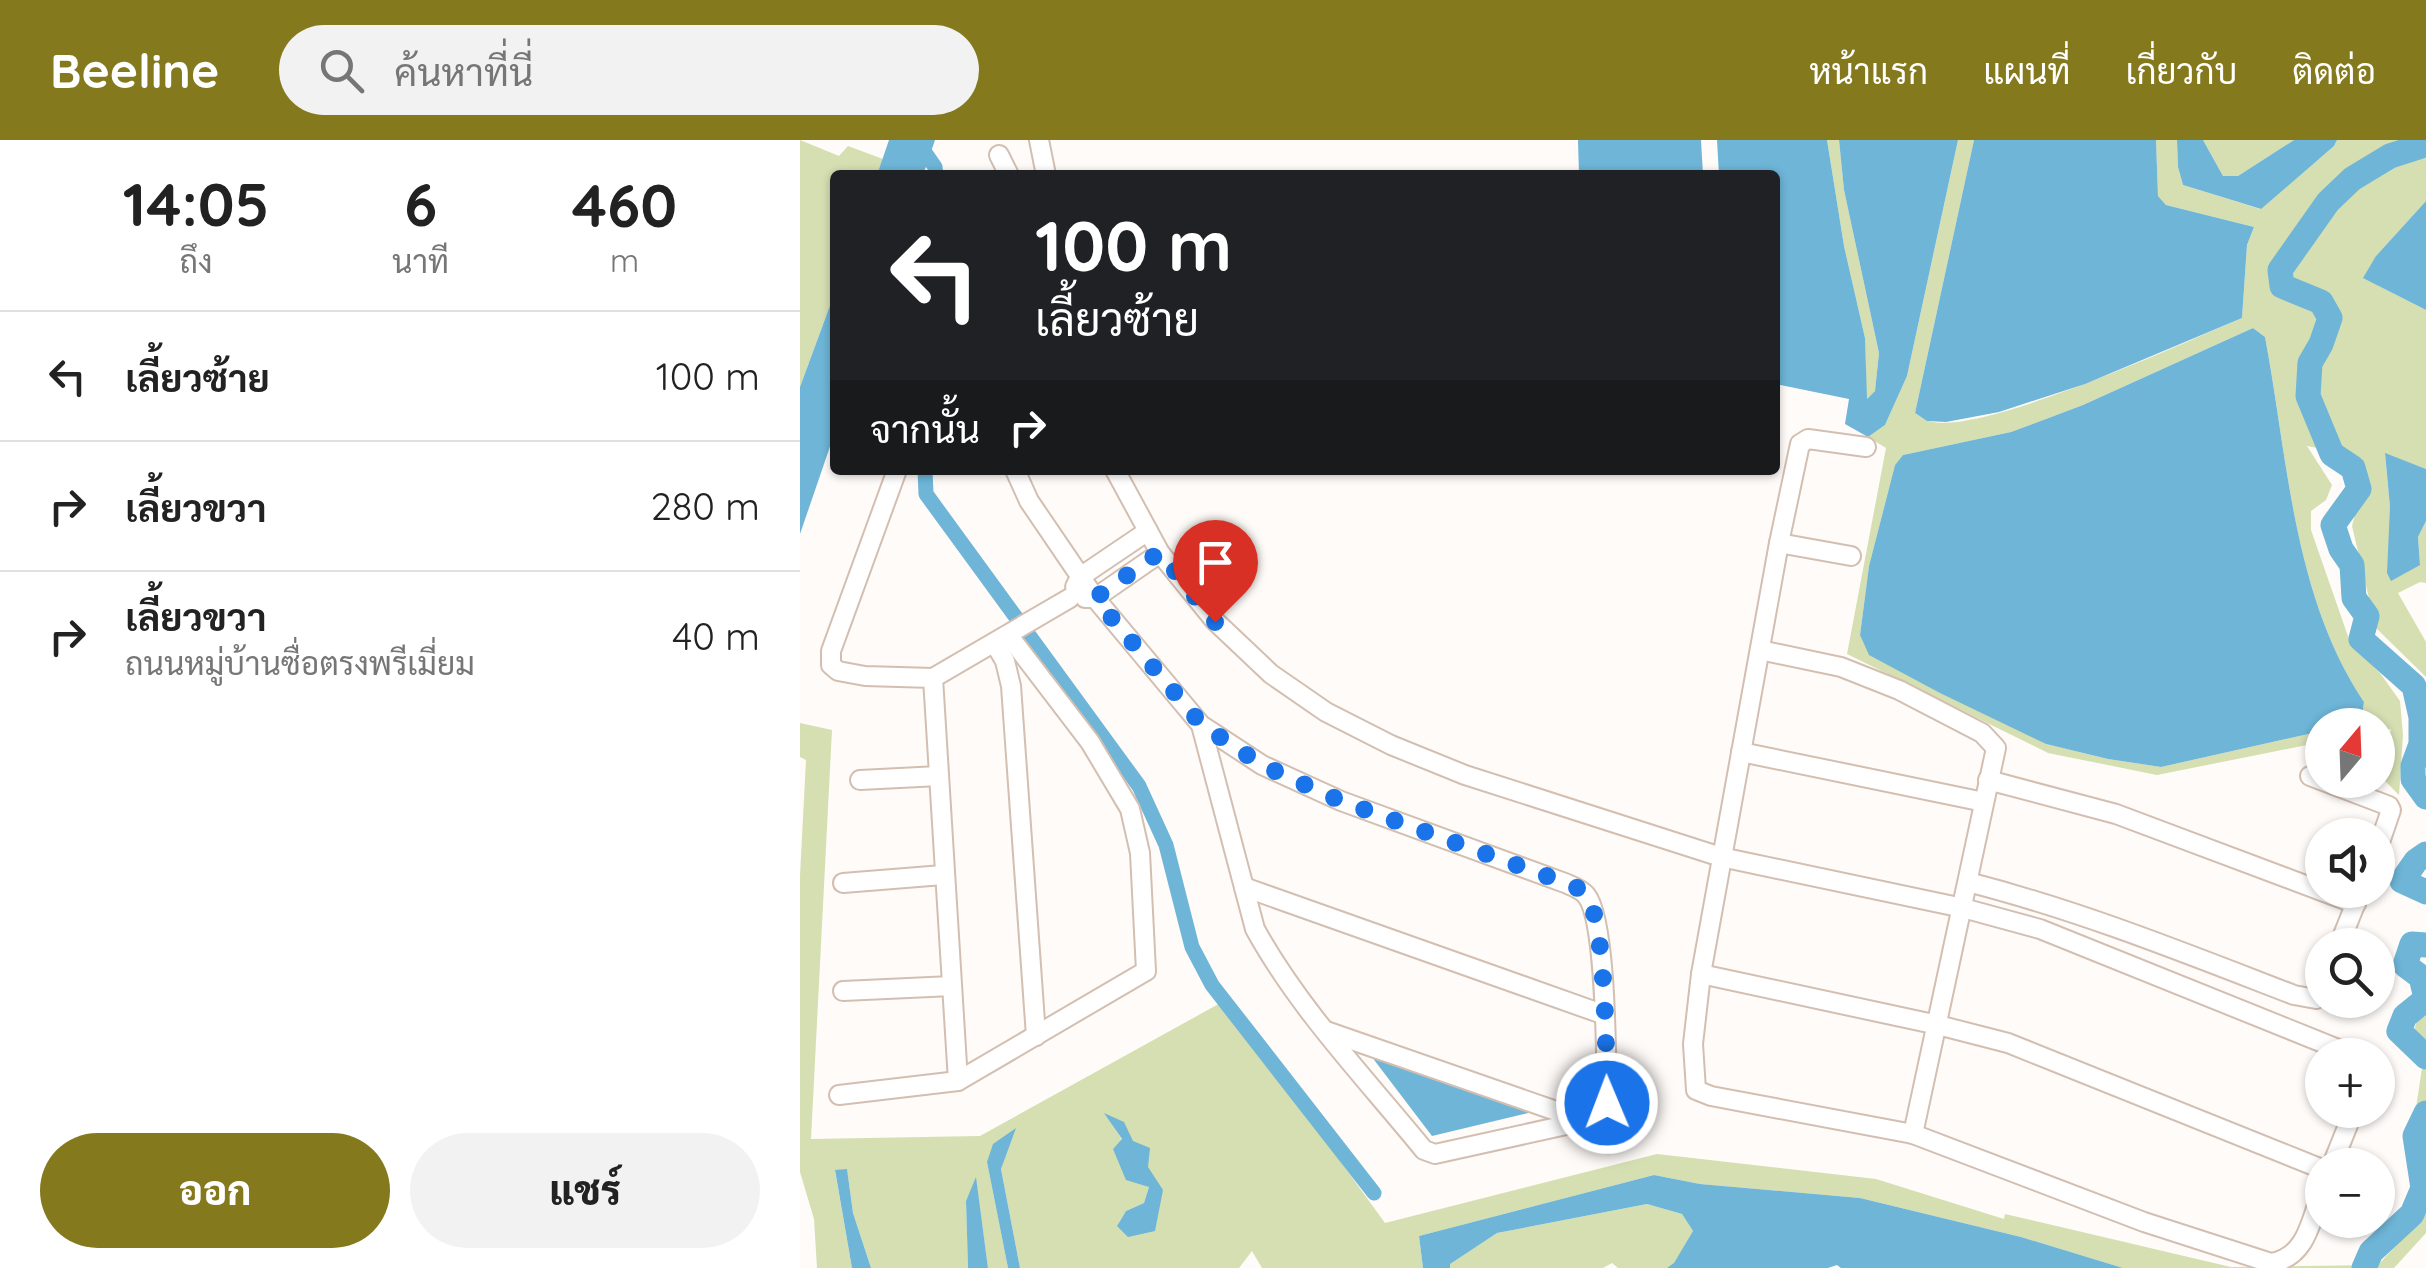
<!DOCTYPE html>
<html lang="th">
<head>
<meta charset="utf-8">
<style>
	body { margin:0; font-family:Quicksand,Sarabun,sans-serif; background:#f2f2f2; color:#222; height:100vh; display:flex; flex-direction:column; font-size:38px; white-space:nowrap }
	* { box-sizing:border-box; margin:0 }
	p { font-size:32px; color:#767676 }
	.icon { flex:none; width:55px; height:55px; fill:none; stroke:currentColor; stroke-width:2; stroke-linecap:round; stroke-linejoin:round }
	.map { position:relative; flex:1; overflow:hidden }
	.details { display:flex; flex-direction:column; background:#fff; width:800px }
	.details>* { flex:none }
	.hud { position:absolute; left:30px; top:30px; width:950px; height:305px; border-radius:10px; box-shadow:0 2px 8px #0004; background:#202124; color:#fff; overflow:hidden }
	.needle { width:65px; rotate:19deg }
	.buttons { position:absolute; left:1505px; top:568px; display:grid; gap:20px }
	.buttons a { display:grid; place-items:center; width:90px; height:90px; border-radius:50%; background:#fff; box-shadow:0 2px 8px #0004; font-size:50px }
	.pin { position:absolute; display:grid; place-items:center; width:85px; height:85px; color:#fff; margin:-102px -42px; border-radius:50% 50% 50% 0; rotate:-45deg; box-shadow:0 0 10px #0007 }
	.pin .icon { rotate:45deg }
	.me { position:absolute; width:110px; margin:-55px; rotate:359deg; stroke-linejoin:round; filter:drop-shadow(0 0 8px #0008) }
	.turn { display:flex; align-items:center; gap:35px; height:210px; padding:0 40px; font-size:45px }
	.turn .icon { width:130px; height:130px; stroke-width:2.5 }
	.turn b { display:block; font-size:70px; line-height:85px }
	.then { display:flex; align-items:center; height:95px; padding:0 40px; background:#0003; gap:20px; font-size:38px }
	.eta { display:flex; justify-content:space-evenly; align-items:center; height:170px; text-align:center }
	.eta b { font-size:60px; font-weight:800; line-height:70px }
	.cta { display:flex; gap:20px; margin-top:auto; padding:20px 40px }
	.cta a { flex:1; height:115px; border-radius:60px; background:#85791e; color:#fff; font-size:40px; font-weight:800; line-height:115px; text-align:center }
	.cta a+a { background:#f2f2f2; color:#222 }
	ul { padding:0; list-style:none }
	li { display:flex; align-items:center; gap:30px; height:130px; padding:0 40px; border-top:2px solid #e0e0e0 }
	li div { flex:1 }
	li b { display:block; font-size:38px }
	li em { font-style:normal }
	header { display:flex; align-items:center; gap:60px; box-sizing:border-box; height:140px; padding:0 50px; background:#85791e; color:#fff }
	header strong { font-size:48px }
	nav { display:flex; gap:55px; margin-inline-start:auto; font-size:35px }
	.search { width:700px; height:90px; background:#f2f2f2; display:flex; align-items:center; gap:25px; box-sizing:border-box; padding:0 35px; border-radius:55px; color:#767676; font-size:38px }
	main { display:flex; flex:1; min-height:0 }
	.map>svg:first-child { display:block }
</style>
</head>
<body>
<header>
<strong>Beeline</strong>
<div class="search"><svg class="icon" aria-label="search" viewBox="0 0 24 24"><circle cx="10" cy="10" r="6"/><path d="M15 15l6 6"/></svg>ค้นหาที่นี่</div>
<nav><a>หน้าแรก</a><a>แผนที่</a><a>เกี่ยวกับ</a><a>ติดต่อ</a></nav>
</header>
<main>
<section class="details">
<div class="eta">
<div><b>14:05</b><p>ถึง</p></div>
<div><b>6</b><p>นาที</p></div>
<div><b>460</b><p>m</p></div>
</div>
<ul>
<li><svg class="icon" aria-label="left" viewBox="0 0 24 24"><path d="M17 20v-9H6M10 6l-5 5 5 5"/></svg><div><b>เลี้ยวซ้าย</b></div><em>100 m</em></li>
<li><svg class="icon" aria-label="right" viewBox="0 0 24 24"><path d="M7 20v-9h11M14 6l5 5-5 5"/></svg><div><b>เลี้ยวขวา</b></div><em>280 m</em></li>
<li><svg class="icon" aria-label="right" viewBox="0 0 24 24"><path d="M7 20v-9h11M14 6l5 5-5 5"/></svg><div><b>เลี้ยวขวา</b><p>ถนนหมู่บ้านซื่อตรงพรีเมี่ยม</p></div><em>40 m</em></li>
</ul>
<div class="cta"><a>ออก</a><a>แชร์</a></div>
</section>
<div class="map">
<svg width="1626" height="1128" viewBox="0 0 1626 1128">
	<rect width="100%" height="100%" fill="#fffbf8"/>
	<g fill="#d5dfb2" fill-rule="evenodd">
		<path d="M0,0L39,16L48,6L83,19L77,35H35V152L0,247Z"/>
		<path d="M1027,0H1039L1044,50L1079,213L1075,251L1066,260L1065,198L1044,106Z"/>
		<path d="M1158,0H1174L1115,273C1116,274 1127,281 1128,281C1180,297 1385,202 1442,178L1447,105L1454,87L1366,65L1358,56L1356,0H1377L1378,27L1383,45L1460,69L1534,6L1537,0H1626V61L1576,116L1579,146L1626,170V329L1585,314L1590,367L1620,425L1618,397L1626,381V443L1620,442L1598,453L1626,502V537L1576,488L1552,386L1565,334L1549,314L1507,306L1532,345L1526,360L1511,371V390L1550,502L1580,533L1600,561L1603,595L1599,655L1582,638L1591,589L1578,591V585H1549L1561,582L1564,562C1493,456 1488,319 1465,197L1453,188L1283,265L1211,292L1103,315L1095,325L1069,426L1060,495L1246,604L1308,619L1361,627L1522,591V602L1357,635L1248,613L1047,514L1086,308L1068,297L1085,285L1107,236Z"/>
		<path d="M1403,0H1494L1438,36H1423Z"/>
		<path d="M0,583L32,590L11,999L180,996L424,861L585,1083L857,1014L1076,1039L1204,1079L1205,1074L1431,1127L1578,1125L1626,1073V1093L1594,1128H1323L1221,1097L1060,1058L900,1044L854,1035L619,1096L623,1128H462L452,1111L439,1128H220L201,1029L205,1016L187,1022L208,1128H188L176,1040L166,1061L168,1128H71L53,1073L47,1030L35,1031L52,1128H17L14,1079L0,1032V736L6,620L0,617ZM306,974L333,1001L352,1037L363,1051L317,1086L326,1071L344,1063L349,1047L313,1009L322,1000Z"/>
		<path d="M1626,844V1068L1610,1008L1622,928L1609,911Z"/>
		<path d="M847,1064L882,1074L893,1091L874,1124L867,1128H818L812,1123L803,1128H650L649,1124L697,1093Z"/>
	</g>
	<g fill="#6eb5d7">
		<path d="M89,0H135L123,35H77Z"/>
		<path d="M778,0H901L903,35H779Z"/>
		<path d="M917,0H1027L1044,106L1065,198L1067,259L1075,251L1079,213L1044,50L1039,0H1158L1107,236L1085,285L1068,297L1045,284L1049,259L975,244V35H919Z"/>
		<path d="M1174,0H1356L1358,56L1366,65L1454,87L1447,105L1442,178L1285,244L1199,272L1146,282L1127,281L1115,273Z"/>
		<path d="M1377,0H1403L1423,36H1438L1494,0H1537L1534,6L1461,69L1383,45L1378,27Z"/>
		<path d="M1626,61V170L1563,138L1576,116Z"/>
		<path d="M35,152V292L0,394V247Z"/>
		<path d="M1453,188L1465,197C1488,319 1493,456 1564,562L1561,582L1522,585V591L1361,627L1308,619L1246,604L1140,553L1069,515L1060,495L1069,426L1095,325L1103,315L1211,292L1283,265Z"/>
		<path d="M1585,313L1626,329V381L1618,397L1620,425L1591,441L1587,433L1590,367Z"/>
		<path d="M562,904L737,971L632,996Z"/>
		<path d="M304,973L324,982L333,1001L350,1008L348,1027L363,1050L355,1091L328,1097L317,1086L326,1071L344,1063L349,1047L326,1040L313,1009L322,999Z"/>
		<path d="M216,988L201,1029L220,1128H208L187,1022L193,1004Z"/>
		<path d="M47,1029L53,1073L71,1128H52L35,1030Z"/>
		<path d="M854,1035L900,1044L1060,1058L1221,1097L1323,1128H1041L1037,1125L1028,1128H867L874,1123L893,1091L882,1074L847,1064L697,1093L650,1124V1128H623L619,1096Z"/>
		<path d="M176,1037L188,1128H168L166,1061Z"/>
	</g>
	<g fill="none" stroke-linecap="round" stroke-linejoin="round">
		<g stroke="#6eb5d7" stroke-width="15">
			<path d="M119,4L135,27L136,35"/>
			<path d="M125,330L126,354L339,646L366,705L392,807L412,845L574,1053"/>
		</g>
		<g stroke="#6eb5d7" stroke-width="25">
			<path d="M1625,0L1621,6L1590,16L1552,39L1528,62L1480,130L1482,146L1521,162L1530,178L1521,204L1510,223L1508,256L1532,314L1553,328L1559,349L1533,385L1541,409L1552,425L1554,458L1567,476L1561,499L1614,546L1621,577V604L1613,626V639L1626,657"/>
			<path d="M1626,714L1616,721L1602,741L1626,752"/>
			<path d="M1626,805L1612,804L1605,825L1621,837L1626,858"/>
			<path d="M1626,859L1605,876L1599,891L1626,917"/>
			<path d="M1564,1128L1571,1112L1612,1074L1623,1048L1615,996L1626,973"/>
		</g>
		<g stroke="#d3bfb1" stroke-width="22">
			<g id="street">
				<path d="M239,0L246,35"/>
				<path d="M199,15L209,35"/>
				<path d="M1066,307L1008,299L1000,304L979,403L901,834L893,904L896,950L911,956L1113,994L1344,1082L1471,1123C1507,1117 1511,1080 1522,1050"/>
				<path d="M97,330L31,511V525L38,531L65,536L133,538L270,458"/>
				<path d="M215,330L229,361L295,458L401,585L462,625L541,661L765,743C772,746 781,749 786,755C807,780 806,925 807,963L798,978L635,1014L624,1010C566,939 499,869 455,789L401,585"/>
				<path d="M315,330L360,413L415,481L471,534L526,572L591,605L665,635L921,717L1163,768L1240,789L1553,915"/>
				<path d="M979,403L1051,416"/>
				<path d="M275,447L280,437L348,391"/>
				<path d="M285,458H295L360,413"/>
				<path d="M195,504L205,521L211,546L236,896"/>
				<path d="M960,510L1041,527L1099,550L1182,593L1196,608L1113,994"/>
				<path d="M133,538L158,941"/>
				<path d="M941,612L1184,662"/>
				<path d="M1510,636L1589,666L1591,670L1578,708"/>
				<path d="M60,640L139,636"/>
				<path d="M1188,640L1316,674L1556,764"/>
				<path d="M1168,742C1281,771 1385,813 1494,855L1516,859L1522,847"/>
				<path d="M43,743L143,735"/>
				<path d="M444,747L805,875"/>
				<path d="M1539,805L1561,750"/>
				<path d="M901,834L1138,885L1208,903L1522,1029"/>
				<path d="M43,851L152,846"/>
				<path d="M526,891L785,981"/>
				<path d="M39,955L158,941L346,831L340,713L330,669L290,602L209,496"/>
				<path d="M1532,1025L1554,970"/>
			</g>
		</g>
		<use href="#street" stroke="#fff" stroke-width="18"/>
	</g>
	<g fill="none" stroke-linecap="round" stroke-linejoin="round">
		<path stroke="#1a73e8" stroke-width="18" stroke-dasharray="0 32.4" d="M415,482L360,412L295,458L402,585L462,625L541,661L766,743C772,746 781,748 786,755C807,781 806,924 807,963"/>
	</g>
</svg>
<div class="buttons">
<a><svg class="needle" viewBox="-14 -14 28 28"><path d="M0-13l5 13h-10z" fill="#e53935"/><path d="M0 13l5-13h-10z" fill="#767676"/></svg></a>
<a><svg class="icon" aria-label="sound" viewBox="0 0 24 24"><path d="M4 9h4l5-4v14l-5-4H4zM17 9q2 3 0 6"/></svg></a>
<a><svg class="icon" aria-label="search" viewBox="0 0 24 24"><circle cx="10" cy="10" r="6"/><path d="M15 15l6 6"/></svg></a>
<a>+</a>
<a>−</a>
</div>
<div class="pin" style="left:415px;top:482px;background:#d93025"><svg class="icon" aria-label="arrive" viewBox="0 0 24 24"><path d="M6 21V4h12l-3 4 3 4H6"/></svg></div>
<svg class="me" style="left:807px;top:963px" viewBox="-20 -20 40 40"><circle r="17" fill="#1a73e8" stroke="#fff" stroke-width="3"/><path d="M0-11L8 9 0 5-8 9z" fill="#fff"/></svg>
<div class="hud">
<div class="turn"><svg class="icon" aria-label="left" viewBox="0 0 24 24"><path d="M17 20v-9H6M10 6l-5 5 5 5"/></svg><div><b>100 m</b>เลี้ยวซ้าย</div></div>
<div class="then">จากนั้น<svg class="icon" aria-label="right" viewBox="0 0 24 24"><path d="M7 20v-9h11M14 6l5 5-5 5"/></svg></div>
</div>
</div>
</main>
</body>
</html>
